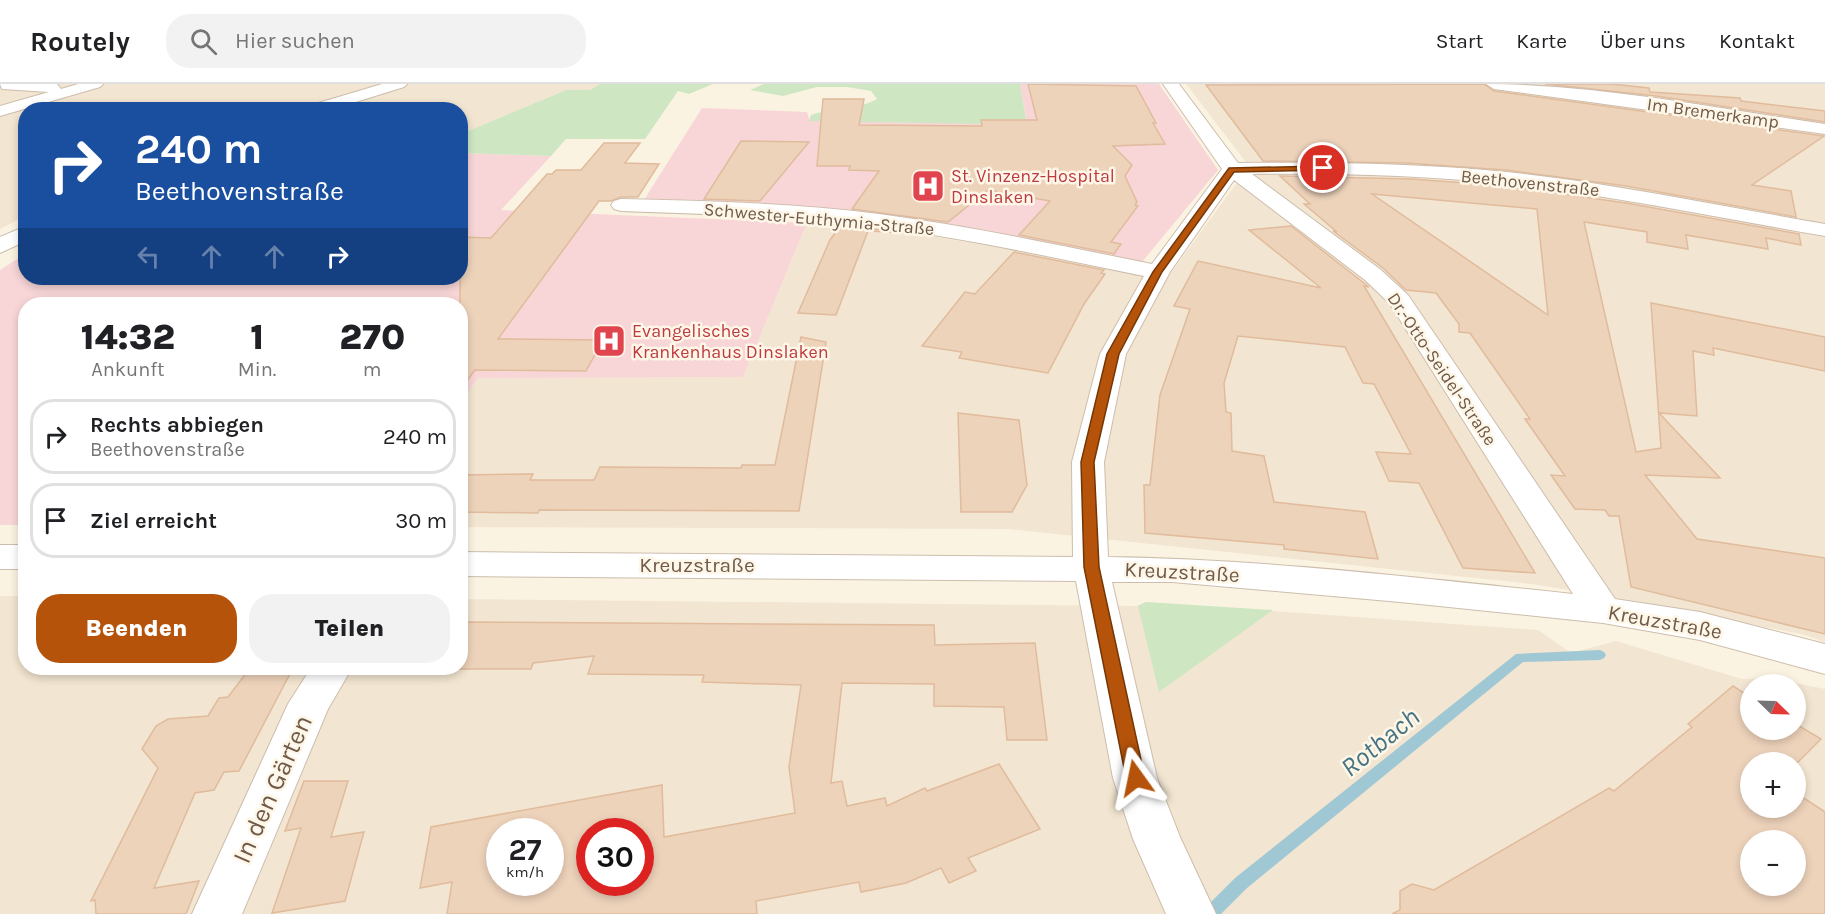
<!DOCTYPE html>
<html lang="de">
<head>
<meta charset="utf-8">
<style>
	body { margin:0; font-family:Karla,sans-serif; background:#f2f2f2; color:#202124; height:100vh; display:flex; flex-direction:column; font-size:22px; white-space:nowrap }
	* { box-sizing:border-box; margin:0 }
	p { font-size:20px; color:#757577 }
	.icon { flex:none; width:33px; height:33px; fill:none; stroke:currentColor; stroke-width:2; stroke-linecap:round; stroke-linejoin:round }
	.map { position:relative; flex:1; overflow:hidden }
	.details { position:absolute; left:18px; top:213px; width:450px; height:378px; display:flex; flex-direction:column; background:#fff; border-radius:24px; box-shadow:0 3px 9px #0003 }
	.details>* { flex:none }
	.banner { position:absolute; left:18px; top:18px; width:450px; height:183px; border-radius:24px; box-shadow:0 3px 9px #0003; background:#1a4fa0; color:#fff; overflow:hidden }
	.needle { width:39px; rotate:113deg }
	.controls { position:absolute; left:1740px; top:590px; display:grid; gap:12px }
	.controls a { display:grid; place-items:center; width:66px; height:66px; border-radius:50%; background:#fff; box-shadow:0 3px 9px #0003; font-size:30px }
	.speed { position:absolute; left:486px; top:734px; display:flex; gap:12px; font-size:30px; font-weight:700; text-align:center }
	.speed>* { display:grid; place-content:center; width:78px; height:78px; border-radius:50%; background:#fff; box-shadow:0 3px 9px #0003; line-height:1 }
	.speed small { font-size:15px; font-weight:400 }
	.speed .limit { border:9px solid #d22; background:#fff; color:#111 }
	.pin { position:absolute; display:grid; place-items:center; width:51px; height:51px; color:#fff; margin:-26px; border:3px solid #fff; border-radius:50%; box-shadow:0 2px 6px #0007 }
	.me { position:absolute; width:66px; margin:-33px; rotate:348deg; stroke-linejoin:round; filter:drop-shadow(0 0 4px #0008) }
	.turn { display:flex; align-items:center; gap:21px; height:126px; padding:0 18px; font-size:27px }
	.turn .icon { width:78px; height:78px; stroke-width:2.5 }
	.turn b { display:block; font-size:42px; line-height:51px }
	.lanes { display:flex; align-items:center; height:57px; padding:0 18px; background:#0003; justify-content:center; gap:30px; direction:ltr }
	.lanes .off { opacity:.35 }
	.eta { display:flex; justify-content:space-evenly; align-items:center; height:102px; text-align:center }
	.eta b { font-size:36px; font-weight:800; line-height:42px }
	.button { display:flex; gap:12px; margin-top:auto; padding:12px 18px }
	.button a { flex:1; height:69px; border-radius:24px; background:#b45309; color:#fff; font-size:24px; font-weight:800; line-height:69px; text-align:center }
	.button a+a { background:#f2f2f2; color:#202124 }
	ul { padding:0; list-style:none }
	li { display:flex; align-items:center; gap:18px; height:75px; margin:0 12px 9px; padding:0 6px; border:3px solid #e0e0e0; border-radius:24px }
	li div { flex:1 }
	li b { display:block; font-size:22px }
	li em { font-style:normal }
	header { display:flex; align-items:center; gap:36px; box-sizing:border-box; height:84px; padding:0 30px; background:#fff; border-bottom:2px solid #e0e0e0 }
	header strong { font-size:28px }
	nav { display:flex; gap:33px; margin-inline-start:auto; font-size:21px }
	.search { width:420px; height:54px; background:#f2f2f2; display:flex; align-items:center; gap:15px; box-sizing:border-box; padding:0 21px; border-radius:24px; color:#757577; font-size:22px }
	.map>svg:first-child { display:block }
</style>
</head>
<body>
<header>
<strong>Routely</strong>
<div class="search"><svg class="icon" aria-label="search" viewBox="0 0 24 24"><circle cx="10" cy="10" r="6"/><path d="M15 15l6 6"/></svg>Hier suchen</div>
<nav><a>Start</a><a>Karte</a><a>Über uns</a><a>Kontakt</a></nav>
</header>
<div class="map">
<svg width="1825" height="830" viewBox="0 0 1825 830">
	<rect width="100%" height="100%" fill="#fbf3e2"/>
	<g fill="#f2e5d1" fill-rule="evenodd">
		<path d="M0,0H600L591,6H566L461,50L460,26H26L25,132L0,145Z"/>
		<path d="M1186,0H1825V558L1805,551L1641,518L1532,500L1008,445L461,443V319L478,294L743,293L807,139L908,148L1168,193L1249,82Z"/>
		<path d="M0,512H25L26,584H460L461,515L1137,522L1146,518L1538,546L1571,569L1616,557L1742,595L1770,594L1825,605V830H0ZM1750,600H1796V645H1750ZM1750,678H1796V723H1750ZM500,747H550V798H500ZM590,747H640V798H590ZM1750,756H1796V801H1750Z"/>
	</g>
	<g fill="#f8d6d7">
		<path d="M1020,0H1159L1218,86L1142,178L904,135L642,119L702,24L807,28L810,37L1027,40Z"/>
		<path d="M461,69L551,72L501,126L807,139L743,293L478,294L461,319L460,220H26L25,441H0V186L25,170L26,194H460Z"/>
	</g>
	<g fill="#cee7c2">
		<path d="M600,0H713L689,10L678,7L645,55H566L551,72L461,69V50L566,6H590Z"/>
		<path d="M764,0H1020L1027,41L809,37L811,31C833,23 856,27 877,15L871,7L847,3H817L783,12L750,6Z"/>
		<path d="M1146,518L1273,526L1159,608L1138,522Z"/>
	</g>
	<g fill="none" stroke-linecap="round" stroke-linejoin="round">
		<path fill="#9fc8d4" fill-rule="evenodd" d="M1600,566L1604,568L1606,571L1604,574L1600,576L1523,578L1247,804L1221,830H1202L1204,825L1235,794L1516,570Z"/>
	</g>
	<g fill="#eed3bb" stroke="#e0bb9c" stroke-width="1.5" fill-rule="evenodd">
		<path d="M1028,0L1136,2L1156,39H1153L1165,60L1113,62L1132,81L1125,92L1137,118L1135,121L1138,122L1111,158L1121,160L1114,170L1019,151L1050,117L988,106L948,138L852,125L879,87L849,86L850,82H817L823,15H864L859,41L982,42L981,36H1037Z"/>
		<path d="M1484,0L1494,7L1824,52L1752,101L1791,107L1796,133L1626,102L1506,86L1406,79L1263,77L1206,1Z"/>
		<path d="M1545,0H1611L1649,4L1650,8L1740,14L1741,17L1825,27V38L1656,12Z"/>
		<path d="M741,57L809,58L760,117L704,115Z"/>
		<path d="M604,59H640L625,79L659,80L638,113H621L611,117H599L498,255L603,256L586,287L475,286L460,306V153L491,154L547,90H552L556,86H581Z"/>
		<path d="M1280,92L1411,95L1506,102L1626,119L1799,150L1801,161L1766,154L1768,165L1686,151L1688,165L1647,158V148L1584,138L1636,368L1661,364L1651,219L1825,253V287L1713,264L1714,271L1693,267L1697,332L1659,329L1720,394L1645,391L1697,455L1825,474V550L1631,503L1619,432H1609L1605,426L1575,425L1551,391L1565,392L1525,335H1530L1470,249L1459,248V240L1436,209L1406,206L1383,184L1333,147L1337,148L1304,120H1310ZM1372,110L1537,125L1548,231Z"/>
		<path d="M841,141L908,149L868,147L836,231L798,229L830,156Z"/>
		<path d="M1291,142L1369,203L1364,202L1535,489L1463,484L1419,399L1389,397L1376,368L1411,370L1374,300L1363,299L1345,263L1238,252L1224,299L1226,328L1231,329L1232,367L1264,372L1274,418L1365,428L1378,475L1284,465V461L1145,449L1144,401H1150L1160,311L1190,225L1174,222L1198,177L1321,204L1249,146Z"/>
		<path d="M1014,168L1104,186L1101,189L1105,190L1084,220L1048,289L959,274L962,268L922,262L965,208L975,210Z"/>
		<path d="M801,253L826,258L799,427L539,426L538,429L460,428V391L533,390L530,396H594L600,383L741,384L742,381H775Z"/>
		<path d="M958,329L1019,336L1027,401L1012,428H961Z"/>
		<path d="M460,538L934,541L935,561L1035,559L1047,656H1007L1004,623L934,622V600L842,599L831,699L842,697L847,722L885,714L887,722L925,704L927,707L999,680L1040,745L968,774L976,787L949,799L941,784L906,799L861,808L859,798L756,817L757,830H447L452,798L420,804L431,743L662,701L664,753L795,729L789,683L801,601L702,598L704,591L588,590L594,572L533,579L531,585H460ZM500,747H550V798H500ZM590,747H640V798H590Z"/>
		<path d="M250,584H293L239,687L224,688L214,706L195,709L154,804L199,797L186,830H96L95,816L91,817L158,684L142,665L156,642L168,635L208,632L219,614L228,613Z"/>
		<path d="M1733,602L1750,613V645H1796V640L1821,655L1796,680V678H1750V723H1796V709L1825,728V830H1392L1400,826V807L1412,800L1434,806L1609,704L1614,707L1692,643L1688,640ZM1750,756H1796V801H1750Z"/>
		<path d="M304,697H348L331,753L364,748L345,817L272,829L301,744L285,747Z"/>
	</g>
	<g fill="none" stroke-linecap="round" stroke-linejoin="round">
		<g stroke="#cdbdac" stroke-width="2">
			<g id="minor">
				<path d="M0,0H57L61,5L78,0H103L100,3L0,32V22L49,8L2,5Z"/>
				<path d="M382,0H407L404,3L330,26H303L305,23Z"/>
				<path d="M1163,0H1179L1238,79C1327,78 1417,79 1506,88C1613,99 1719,122 1825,140V152C1719,134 1613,111 1506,100C1422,91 1336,89 1252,90L1381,186L1408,211L1615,515L1700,528L1825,560V590L1700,556L1603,539L1400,518L1172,498H1112L1157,694L1180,753L1216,830H1166L1133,755L1113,694L1076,497L460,492V468L1073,473L1072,378L1100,270L1144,192C1056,174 969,155 880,143C794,132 707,130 621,127L614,125L611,121L614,117L621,115C707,117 794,119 879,130C971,142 1062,162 1152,180L1222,85ZM1234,96L1365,196L1390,220L1573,510C1419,494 1264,475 1108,473L1104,378L1126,270L1170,188Z"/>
				<path d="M1486,0C1597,0 1715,24 1825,40V50L1494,5Z"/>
				<path d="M26,142V157L0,169V153Z"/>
				<rect x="0" y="461" width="26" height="24"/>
				<path d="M311,584H352L328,625L242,830H192L288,620Z"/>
			</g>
		</g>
		<use href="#minor" fill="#fff" fill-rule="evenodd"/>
	</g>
	<path fill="#b45309" stroke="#753606" stroke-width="1.5" d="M1323,82L1326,83V86L1234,88L1162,188L1119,270L1094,378L1099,483L1145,694L1142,699L1136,701L1129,699L1126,694L1084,483L1081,378L1107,270L1153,188L1229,84Z"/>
	<defs>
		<g id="hospital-square" transform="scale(1.725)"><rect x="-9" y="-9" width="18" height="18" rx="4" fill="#e0444e" stroke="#fef7e8"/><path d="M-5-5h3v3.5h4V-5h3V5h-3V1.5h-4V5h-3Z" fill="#fff"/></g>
	</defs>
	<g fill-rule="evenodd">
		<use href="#hospital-square" x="928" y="102"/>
		<use href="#hospital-square" x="609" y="257"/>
	</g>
	<g text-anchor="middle" stroke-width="5" stroke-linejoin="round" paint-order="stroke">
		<g font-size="18" fill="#705a4a" stroke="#fef7e8">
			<text transform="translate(1713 29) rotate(8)" y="6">Im Bremerkamp</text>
			<text transform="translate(1530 99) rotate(6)" y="6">Beethovenstraße</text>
			<text transform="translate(819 135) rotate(5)" y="6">Schwester-Euthymia-Straße</text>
			<text transform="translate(1442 285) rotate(56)" y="6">Dr.-Otto-Seidel-Straße</text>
		</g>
		<g font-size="18" fill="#be3a42" stroke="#fef7e8" text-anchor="start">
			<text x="951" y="98">St. Vinzenz-Hospital<tspan x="951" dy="21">Dinslaken</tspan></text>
			<text x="632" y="253">Evangelisches<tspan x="632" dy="21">Krankenhaus Dinslaken</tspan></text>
		</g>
		<g font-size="21" fill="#705a4a" stroke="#fef7e8">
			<text x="697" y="488">Kreuzstraße</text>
			<text transform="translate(1182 488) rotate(3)" y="7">Kreuzstraße</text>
			<text transform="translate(1665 538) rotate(10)" y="7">Kreuzstraße</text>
		</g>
		<g font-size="26" fill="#705a4a" stroke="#fef7e8">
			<text transform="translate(272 705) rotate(-66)" y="9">In den Gärten</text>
		</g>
		<g font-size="27" font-style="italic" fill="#467483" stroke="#fef7e8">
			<text transform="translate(1380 658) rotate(-39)" y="9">Rotbach</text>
		</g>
	</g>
</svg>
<div class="controls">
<a><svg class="needle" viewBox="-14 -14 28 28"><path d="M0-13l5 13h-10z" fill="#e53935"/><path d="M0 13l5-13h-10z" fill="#757577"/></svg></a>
<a>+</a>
<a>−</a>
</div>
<div class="speed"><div>27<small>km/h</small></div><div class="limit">30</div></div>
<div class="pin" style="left:1323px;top:84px;background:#d93025"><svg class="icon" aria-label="arrive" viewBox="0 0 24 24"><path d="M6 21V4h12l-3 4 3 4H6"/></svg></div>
<svg class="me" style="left:1136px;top:694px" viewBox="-20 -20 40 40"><path d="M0-17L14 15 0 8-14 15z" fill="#b45309" stroke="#fff" stroke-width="4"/></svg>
<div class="banner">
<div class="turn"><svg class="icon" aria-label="right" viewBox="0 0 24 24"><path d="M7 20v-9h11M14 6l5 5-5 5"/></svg><div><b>240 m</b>Beethovenstraße</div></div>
<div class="lanes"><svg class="icon off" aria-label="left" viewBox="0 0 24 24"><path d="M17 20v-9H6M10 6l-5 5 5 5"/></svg><svg class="icon off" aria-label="ahead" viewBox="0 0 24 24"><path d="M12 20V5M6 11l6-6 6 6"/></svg><svg class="icon off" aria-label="ahead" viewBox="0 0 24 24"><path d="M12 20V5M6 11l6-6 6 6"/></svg><svg class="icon" aria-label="right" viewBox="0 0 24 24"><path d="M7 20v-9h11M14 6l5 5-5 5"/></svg></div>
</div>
<section class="details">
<div class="eta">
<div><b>14:32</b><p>Ankunft</p></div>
<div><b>1</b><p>Min.</p></div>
<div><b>270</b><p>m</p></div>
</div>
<ul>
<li><svg class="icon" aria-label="right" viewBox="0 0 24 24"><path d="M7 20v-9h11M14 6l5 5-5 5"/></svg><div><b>Rechts abbiegen</b><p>Beethovenstraße</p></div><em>240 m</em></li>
<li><svg class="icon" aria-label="arrive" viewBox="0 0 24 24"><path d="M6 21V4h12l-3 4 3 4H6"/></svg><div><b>Ziel erreicht</b></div><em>30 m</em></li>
</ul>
<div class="button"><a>Beenden</a><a>Teilen</a></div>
</section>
</div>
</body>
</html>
